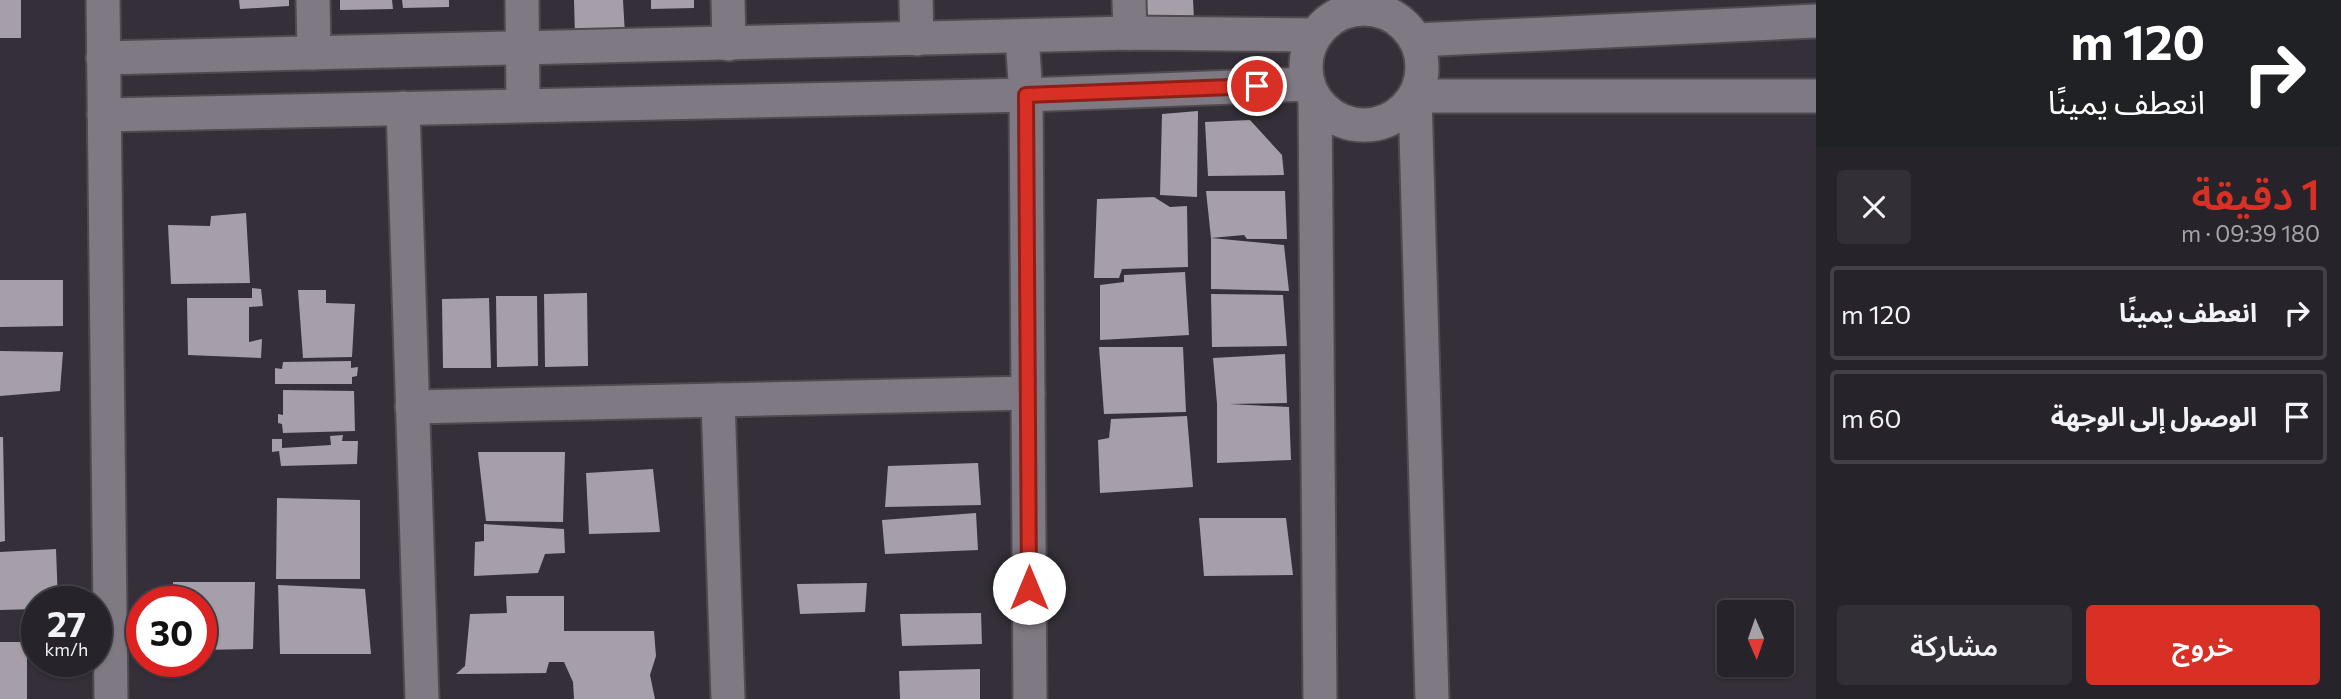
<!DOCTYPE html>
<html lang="ar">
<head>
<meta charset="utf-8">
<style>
	body { margin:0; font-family:Commissioner,"Noto Sans Arabic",sans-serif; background:#332f36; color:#f1f3f6; direction:rtl; height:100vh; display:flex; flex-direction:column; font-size:26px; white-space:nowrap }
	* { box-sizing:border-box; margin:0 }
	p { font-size:23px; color:#a4a4a8 }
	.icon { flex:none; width:38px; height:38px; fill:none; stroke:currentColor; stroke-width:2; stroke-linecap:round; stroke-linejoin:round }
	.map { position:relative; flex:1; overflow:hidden; direction:ltr }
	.panel { display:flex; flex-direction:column; background:#27232a; width:525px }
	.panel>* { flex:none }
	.banner { background:#202124; color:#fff; overflow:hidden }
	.needle { width:46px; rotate:178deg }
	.fabs { position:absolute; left:1717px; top:600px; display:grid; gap:14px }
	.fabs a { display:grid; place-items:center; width:77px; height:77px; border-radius:7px; background:#27232a; box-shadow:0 2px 5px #0004,0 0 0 2px #434047; font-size:35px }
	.speed { position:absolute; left:21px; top:586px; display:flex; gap:14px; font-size:35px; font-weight:700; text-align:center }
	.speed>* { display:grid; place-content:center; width:91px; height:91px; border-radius:50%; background:#27232a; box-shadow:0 2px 5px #0004,0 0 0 2px #434047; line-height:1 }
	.speed small { font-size:18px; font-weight:400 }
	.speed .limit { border:10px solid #d22; background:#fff; color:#111 }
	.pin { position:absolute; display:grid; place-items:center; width:60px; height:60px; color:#fff; margin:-30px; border:4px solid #fff; border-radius:50%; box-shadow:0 2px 7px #0007 }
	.me { position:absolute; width:77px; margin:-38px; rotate:0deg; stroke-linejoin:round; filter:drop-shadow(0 0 5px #0008) }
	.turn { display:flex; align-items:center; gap:24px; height:147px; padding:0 21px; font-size:32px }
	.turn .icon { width:91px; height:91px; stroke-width:2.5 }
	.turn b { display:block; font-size:49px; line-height:60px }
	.round { display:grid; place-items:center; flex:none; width:74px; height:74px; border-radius:7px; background:#332f36 }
	.summary { display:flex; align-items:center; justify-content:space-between; height:119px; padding:0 21px }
	h1 { font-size:42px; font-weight:600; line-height:52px; color:#d93025 }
	.cta { display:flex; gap:14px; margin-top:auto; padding:14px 21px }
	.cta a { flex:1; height:80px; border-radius:7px; background:#d93025; color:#fff; font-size:28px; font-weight:600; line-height:80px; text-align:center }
	.cta a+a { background:#332f36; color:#f1f3f6 }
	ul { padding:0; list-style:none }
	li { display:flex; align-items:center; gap:21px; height:94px; margin:0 14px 10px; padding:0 7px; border:4px solid #434047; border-radius:7px }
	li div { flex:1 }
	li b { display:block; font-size:26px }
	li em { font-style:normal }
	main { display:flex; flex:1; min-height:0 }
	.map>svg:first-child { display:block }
</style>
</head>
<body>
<main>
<section class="panel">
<div class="banner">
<div class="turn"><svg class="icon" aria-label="right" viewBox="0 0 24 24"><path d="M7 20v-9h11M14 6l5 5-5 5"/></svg><div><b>120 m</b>انعطف يمينًا</div></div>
</div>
<div class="summary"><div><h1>1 دقيقة</h1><p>180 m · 09:39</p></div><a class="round"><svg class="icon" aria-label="close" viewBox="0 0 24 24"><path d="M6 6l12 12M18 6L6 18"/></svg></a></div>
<ul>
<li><svg class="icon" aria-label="right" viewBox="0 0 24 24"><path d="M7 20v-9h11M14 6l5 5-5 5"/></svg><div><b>انعطف يمينًا</b></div><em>120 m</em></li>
<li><svg class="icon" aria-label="arrive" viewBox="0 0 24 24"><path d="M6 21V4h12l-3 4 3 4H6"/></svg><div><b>الوصول إلى الوجهة</b></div><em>60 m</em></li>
</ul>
<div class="cta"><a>خروج</a><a>مشاركة</a></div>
</section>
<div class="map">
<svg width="1816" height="699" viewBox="0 0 1816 699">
	<rect width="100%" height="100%" fill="#342f38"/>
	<g fill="#a69faa">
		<rect x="0" y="0" width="21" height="38"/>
		<path d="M239,0H289V6L240,9Z"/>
		<path d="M340,0H392L393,9L340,10Z"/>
		<path d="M402,0H449V7L403,8Z"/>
		<path d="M574,0H623L625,35L575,37Z"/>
		<path d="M651,0H694V8L651,9Z"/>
		<path d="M1142,0H1193L1194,19L1143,21Z"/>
		<path d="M1198,111L1197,197L1160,195L1162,114Z"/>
		<path d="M1250,120L1282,155L1284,175L1208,176L1205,122Z"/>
		<path d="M1206,191H1285L1287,239H1247L1244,235L1211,238L1284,245L1289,291L1211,289V238Z"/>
		<path d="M1154,197L1170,207L1187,206L1188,267L1122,269L1119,278H1094L1097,199Z"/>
		<path d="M246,213L250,283L171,284L168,225L210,226L211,216Z"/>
		<path d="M1185,272L1189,335L1100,340V285L1124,282V275Z"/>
		<path d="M0,280H63V326L0,327Z"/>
		<path d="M252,288L261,289L263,306L249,307V342L262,339L261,358L188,355L187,298H252Z"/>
		<path d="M298,290H326V303L355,304L352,357L303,358Z"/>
		<path d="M587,293L588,366L545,367L544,294Z"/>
		<path d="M1211,294L1283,295L1287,346L1212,347Z"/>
		<path d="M496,296H537L538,366L497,367Z"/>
		<path d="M489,298L491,368H443L442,299Z"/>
		<path d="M1099,347H1183L1186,412L1104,414Z"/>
		<path d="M0,351L63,352L60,391L0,396Z"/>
		<path d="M1285,354L1287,403L1229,404L1289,407L1291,460L1217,463V404L1213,358Z"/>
		<path d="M351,361V368L358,367L357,376L352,377V384H275V368L282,369L283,362Z"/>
		<path d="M283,390L354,391L355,431L283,433L282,424L278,423V414L283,415Z"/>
		<path d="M1187,416L1193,487L1100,493L1098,440L1109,438L1111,419Z"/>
		<path d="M343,435L342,441H358L357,464L281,466L279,451L272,452V439H282V448L331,445L330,436Z"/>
		<path d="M0,437H3L5,541L0,542Z"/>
		<path d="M478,452H565L563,522L486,521Z"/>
		<path d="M978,463L981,505L885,507L888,466Z"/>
		<path d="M653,469L660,532L589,534L586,473Z"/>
		<path d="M277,498L360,500V579H276Z"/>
		<path d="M976,513L978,550L885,554L882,520Z"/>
		<path d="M1199,518H1286L1293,575L1204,576Z"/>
		<path d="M484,524L564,529L565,553L545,554L538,573L474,576L475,542L484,541Z"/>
		<path d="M56,549L58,602H37V609L0,610V552Z"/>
		<path d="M173,582H255L253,649L201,650V602H174Z"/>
		<path d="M867,583L865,612L800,614L797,584Z"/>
		<path d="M278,585L365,589L371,654H280Z"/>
		<path d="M506,596H564V631H654L656,656L650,675L655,699H574L573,682L564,662H549L546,673L456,674L465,666L470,614L507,613Z"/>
		<path d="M981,613L982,644L902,646L900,614Z"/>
		<rect x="0" y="642" width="27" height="57"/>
		<path d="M980,669V699H900L899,671Z"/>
	</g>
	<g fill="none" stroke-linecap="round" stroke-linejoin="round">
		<g stroke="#4f4a51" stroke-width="37">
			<g id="minor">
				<path d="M103,0L111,699"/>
				<path d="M313,0L314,53"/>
				<path d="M522,0L523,105"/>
				<path d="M728,0L729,44"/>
				<path d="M916,0L917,39"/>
				<path d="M1129,0L1130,33"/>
				<circle cx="1364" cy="67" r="58"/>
				<path d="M1022,37L1026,95L1030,699"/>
				<path d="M1417,40L1816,21"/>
				<path d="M103,58L1130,33L1315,35"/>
				<path d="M1315,99L1320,699"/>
				<path d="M403,108L422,699"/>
				<path d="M104,115L1026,95L1308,84"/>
				<path d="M718,400L728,699"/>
				<path d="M412,407L1028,393"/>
				<path d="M1432,699L1415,96H1816"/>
			</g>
		</g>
		<use href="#minor" stroke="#7f7983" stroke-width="33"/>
	</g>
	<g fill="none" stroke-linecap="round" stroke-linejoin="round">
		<g stroke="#8d1f18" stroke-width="18">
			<path id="route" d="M1029,588L1026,95L1257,86"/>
		</g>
		<use href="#route" stroke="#d93025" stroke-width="12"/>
	</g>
</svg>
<div class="fabs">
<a><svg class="needle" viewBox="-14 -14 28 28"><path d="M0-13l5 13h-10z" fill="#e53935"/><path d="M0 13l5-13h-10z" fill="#a4a4a8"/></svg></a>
</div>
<div class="speed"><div>27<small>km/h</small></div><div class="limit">30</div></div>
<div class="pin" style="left:1257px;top:86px;background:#d93025"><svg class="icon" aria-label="arrive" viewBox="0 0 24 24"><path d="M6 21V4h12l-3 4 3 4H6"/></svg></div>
<svg class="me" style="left:1029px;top:588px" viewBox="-20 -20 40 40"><circle r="19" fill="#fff"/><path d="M0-13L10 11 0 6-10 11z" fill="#d93025"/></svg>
</div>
</main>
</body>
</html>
